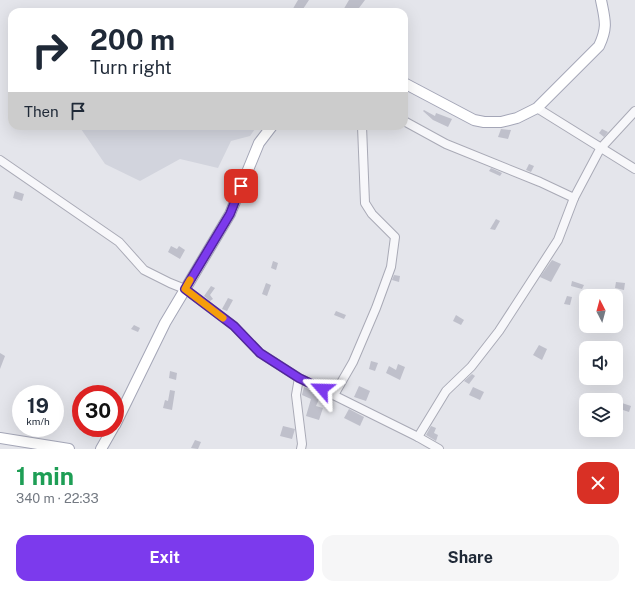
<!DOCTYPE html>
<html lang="en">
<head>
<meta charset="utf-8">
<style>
	body { margin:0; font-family:"Public Sans",sans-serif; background:#f6f6f7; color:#1f2937; height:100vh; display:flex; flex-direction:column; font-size:15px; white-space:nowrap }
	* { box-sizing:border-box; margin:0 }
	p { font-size:13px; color:#747a83 }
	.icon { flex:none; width:22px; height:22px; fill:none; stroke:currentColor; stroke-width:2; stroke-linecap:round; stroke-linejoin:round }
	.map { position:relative; height:449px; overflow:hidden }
	.sheet { display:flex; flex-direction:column; background:#fff; flex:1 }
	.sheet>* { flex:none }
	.hud { position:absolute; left:8px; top:8px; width:400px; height:122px; border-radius:12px; box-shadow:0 4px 16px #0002; background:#fff; color:#1f2937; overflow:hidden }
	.needle { width:26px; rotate:354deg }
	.controls { position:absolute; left:579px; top:289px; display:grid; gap:8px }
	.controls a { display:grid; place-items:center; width:44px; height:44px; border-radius:8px; background:#fff; box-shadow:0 4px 16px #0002; font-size:20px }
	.speed { position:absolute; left:12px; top:385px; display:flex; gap:8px; font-size:20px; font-weight:700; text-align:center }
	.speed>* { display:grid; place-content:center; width:52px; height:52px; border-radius:50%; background:#fff; box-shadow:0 4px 16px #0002; line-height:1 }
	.speed small { font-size:10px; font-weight:400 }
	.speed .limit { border:6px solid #d22; background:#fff; color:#111 }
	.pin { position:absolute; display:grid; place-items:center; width:34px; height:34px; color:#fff; margin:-17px; border-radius:8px; box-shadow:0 2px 6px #0006 }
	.me { position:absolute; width:44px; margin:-22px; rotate:295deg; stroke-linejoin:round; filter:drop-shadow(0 0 3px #0008) }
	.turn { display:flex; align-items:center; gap:14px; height:84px; padding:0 16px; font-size:18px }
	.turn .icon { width:52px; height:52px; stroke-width:2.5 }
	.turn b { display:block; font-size:28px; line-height:34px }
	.then { display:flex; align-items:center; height:38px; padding:0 16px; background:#0003; gap:8px; font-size:15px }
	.round { display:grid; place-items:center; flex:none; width:42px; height:42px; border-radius:12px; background:#f6f6f7 }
	.overview { display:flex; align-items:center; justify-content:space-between; height:68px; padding:0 16px }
	h1 { font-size:24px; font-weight:700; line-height:30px; color:#1e9e55 }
	.primary-button { display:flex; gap:8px; margin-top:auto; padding:8px 16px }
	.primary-button a { flex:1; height:46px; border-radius:12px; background:#7c3aed; color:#fff; font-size:16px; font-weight:700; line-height:46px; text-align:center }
	.primary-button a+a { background:#f6f6f7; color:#1f2937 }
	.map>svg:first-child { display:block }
</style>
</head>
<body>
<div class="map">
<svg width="635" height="449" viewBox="0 0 635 449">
	<rect width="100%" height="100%" fill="#e4e5eb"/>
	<path fill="#d2d4dd" d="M79,126H257L250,136L231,141L218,168L180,159L140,181L105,164Z"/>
	<g fill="#bfc0cb">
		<path d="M298,0H309L301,12H291Z"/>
		<path d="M349,0H365L356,12H342Z"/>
		<path d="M424,110L435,116L436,113L452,119L448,127L433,120L423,111Z"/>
		<path d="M501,129L511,130L508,139L498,137Z"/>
		<path d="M602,129L608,132L604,137L599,133Z"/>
		<path d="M529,164L534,166L531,172L526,170Z"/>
		<path d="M491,168L502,173L500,176L489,171Z"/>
		<path d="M15,191L24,194L22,201L13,198Z"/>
		<path d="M496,219L500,221L495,230L490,229Z"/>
		<path d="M171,246L177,249L179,246L185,250L180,259L168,252Z"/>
		<path d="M552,260L561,264L551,282L540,277Z"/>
		<path d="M273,261L278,263L276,270L271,268Z"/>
		<path d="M394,275L400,276L399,282L392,280Z"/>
		<path d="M572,281L584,285L582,289L571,286Z"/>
		<path d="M616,282L625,283L624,290L615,288Z"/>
		<path d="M266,283L271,285L267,296L262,294Z"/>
		<path d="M211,286L215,288L210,295L213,299L210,301L204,296Z"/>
		<path d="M567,296L572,297L570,305L564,304Z"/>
		<path d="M228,298L233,300L227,311L222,309Z"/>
		<path d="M336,311L346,315L344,319L334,315Z"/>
		<path d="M456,315L464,320L461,325L453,321Z"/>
		<path d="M134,325L140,328L138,332L131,329Z"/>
		<path d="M539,345L547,349L542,360L533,355Z"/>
		<path d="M0,353L5,356L0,369Z"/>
		<path d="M371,361L378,363L375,371L369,369Z"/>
		<path d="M398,364L405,367L400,380L386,373L389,366L396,370Z"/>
		<path d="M170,371L177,373L176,380L169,378Z"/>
		<path d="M472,374L475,376L469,384L464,381Z"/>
		<path d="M359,386L370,391L366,401L354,397Z"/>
		<path d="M304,387L321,395L316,406L323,408L319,420L306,416L311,399L302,395Z"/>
		<path d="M473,387L484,392L480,400L469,395Z"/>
		<path d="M170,390L175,391L172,410L163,408L165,400L168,401Z"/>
		<path d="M619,402L631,406L629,412L617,408Z"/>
		<path d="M349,409L364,417L360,426L344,418Z"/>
		<path d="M283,426L295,429L292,439L280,436Z"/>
		<path d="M431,426L436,428L434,433L438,435L436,441L426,435Z"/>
		<path d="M195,440L201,442L198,449L191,448Z"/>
	</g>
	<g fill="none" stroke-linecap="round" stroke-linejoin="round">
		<g stroke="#a9aab6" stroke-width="10">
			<g id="minor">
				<path d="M537,108L635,169"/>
				<path d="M404,121L446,144L540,182L574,198"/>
				<path d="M0,160L119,242L144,270L170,283L185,289L234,326L260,353L299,378L418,437L439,449"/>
				<path d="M299,378L296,395L302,444L301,449"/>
				<path d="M334,395L353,362L376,308L391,267L395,237L372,214L365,203L362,126"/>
				<path d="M418,437L446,391L471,367L499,331L558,240L574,198L600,149L635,111"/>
			</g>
		</g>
		<g stroke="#a4a6b7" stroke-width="12">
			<g id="major">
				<path d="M404,83L474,120L484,122H501L517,118L537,108L599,46C608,27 605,20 601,0"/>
				<path d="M115,425L165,323L230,214L259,143L272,126"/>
				<path d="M0,438L69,449"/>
				<path d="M101,449L113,428"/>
			</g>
		</g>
		<use href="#minor" stroke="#f7f7fa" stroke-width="8"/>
		<use href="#major" stroke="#fff" stroke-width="10"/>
	</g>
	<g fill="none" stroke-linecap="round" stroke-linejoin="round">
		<g stroke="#51269a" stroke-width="10">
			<path id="route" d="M241,186L230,214L185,289L234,326L260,353L299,378L322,389"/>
		</g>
		<use href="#route" stroke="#7c3aed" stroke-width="7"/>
		<path stroke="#f59e0b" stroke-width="7" d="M190,280L185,289L223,318"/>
	</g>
</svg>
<div class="controls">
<a><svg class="needle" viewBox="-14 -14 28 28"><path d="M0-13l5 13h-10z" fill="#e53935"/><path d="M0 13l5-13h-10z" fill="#747a83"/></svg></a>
<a><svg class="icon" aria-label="sound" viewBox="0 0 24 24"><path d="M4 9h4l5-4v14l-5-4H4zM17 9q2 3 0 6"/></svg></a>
<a><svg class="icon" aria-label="layers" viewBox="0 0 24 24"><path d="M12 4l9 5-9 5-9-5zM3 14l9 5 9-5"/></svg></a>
</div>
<div class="speed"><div>19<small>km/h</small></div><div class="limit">30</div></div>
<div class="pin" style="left:241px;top:186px;background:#d93025"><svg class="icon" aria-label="arrive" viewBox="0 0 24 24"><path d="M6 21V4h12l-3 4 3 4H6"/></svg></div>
<svg class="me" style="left:322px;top:389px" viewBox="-20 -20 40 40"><path d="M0-17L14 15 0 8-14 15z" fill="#7c3aed" stroke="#fff" stroke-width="4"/></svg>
<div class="hud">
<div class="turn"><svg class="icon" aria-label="right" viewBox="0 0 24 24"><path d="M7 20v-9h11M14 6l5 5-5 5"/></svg><div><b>200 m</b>Turn right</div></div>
<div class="then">Then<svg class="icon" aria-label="arrive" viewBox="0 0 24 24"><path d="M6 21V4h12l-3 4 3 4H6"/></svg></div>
</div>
</div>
<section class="sheet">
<div class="overview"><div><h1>1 min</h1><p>340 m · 22:33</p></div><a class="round" style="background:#d93025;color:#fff"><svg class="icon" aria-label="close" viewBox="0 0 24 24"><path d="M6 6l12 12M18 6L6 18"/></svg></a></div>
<div class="primary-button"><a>Exit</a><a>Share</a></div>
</section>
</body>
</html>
